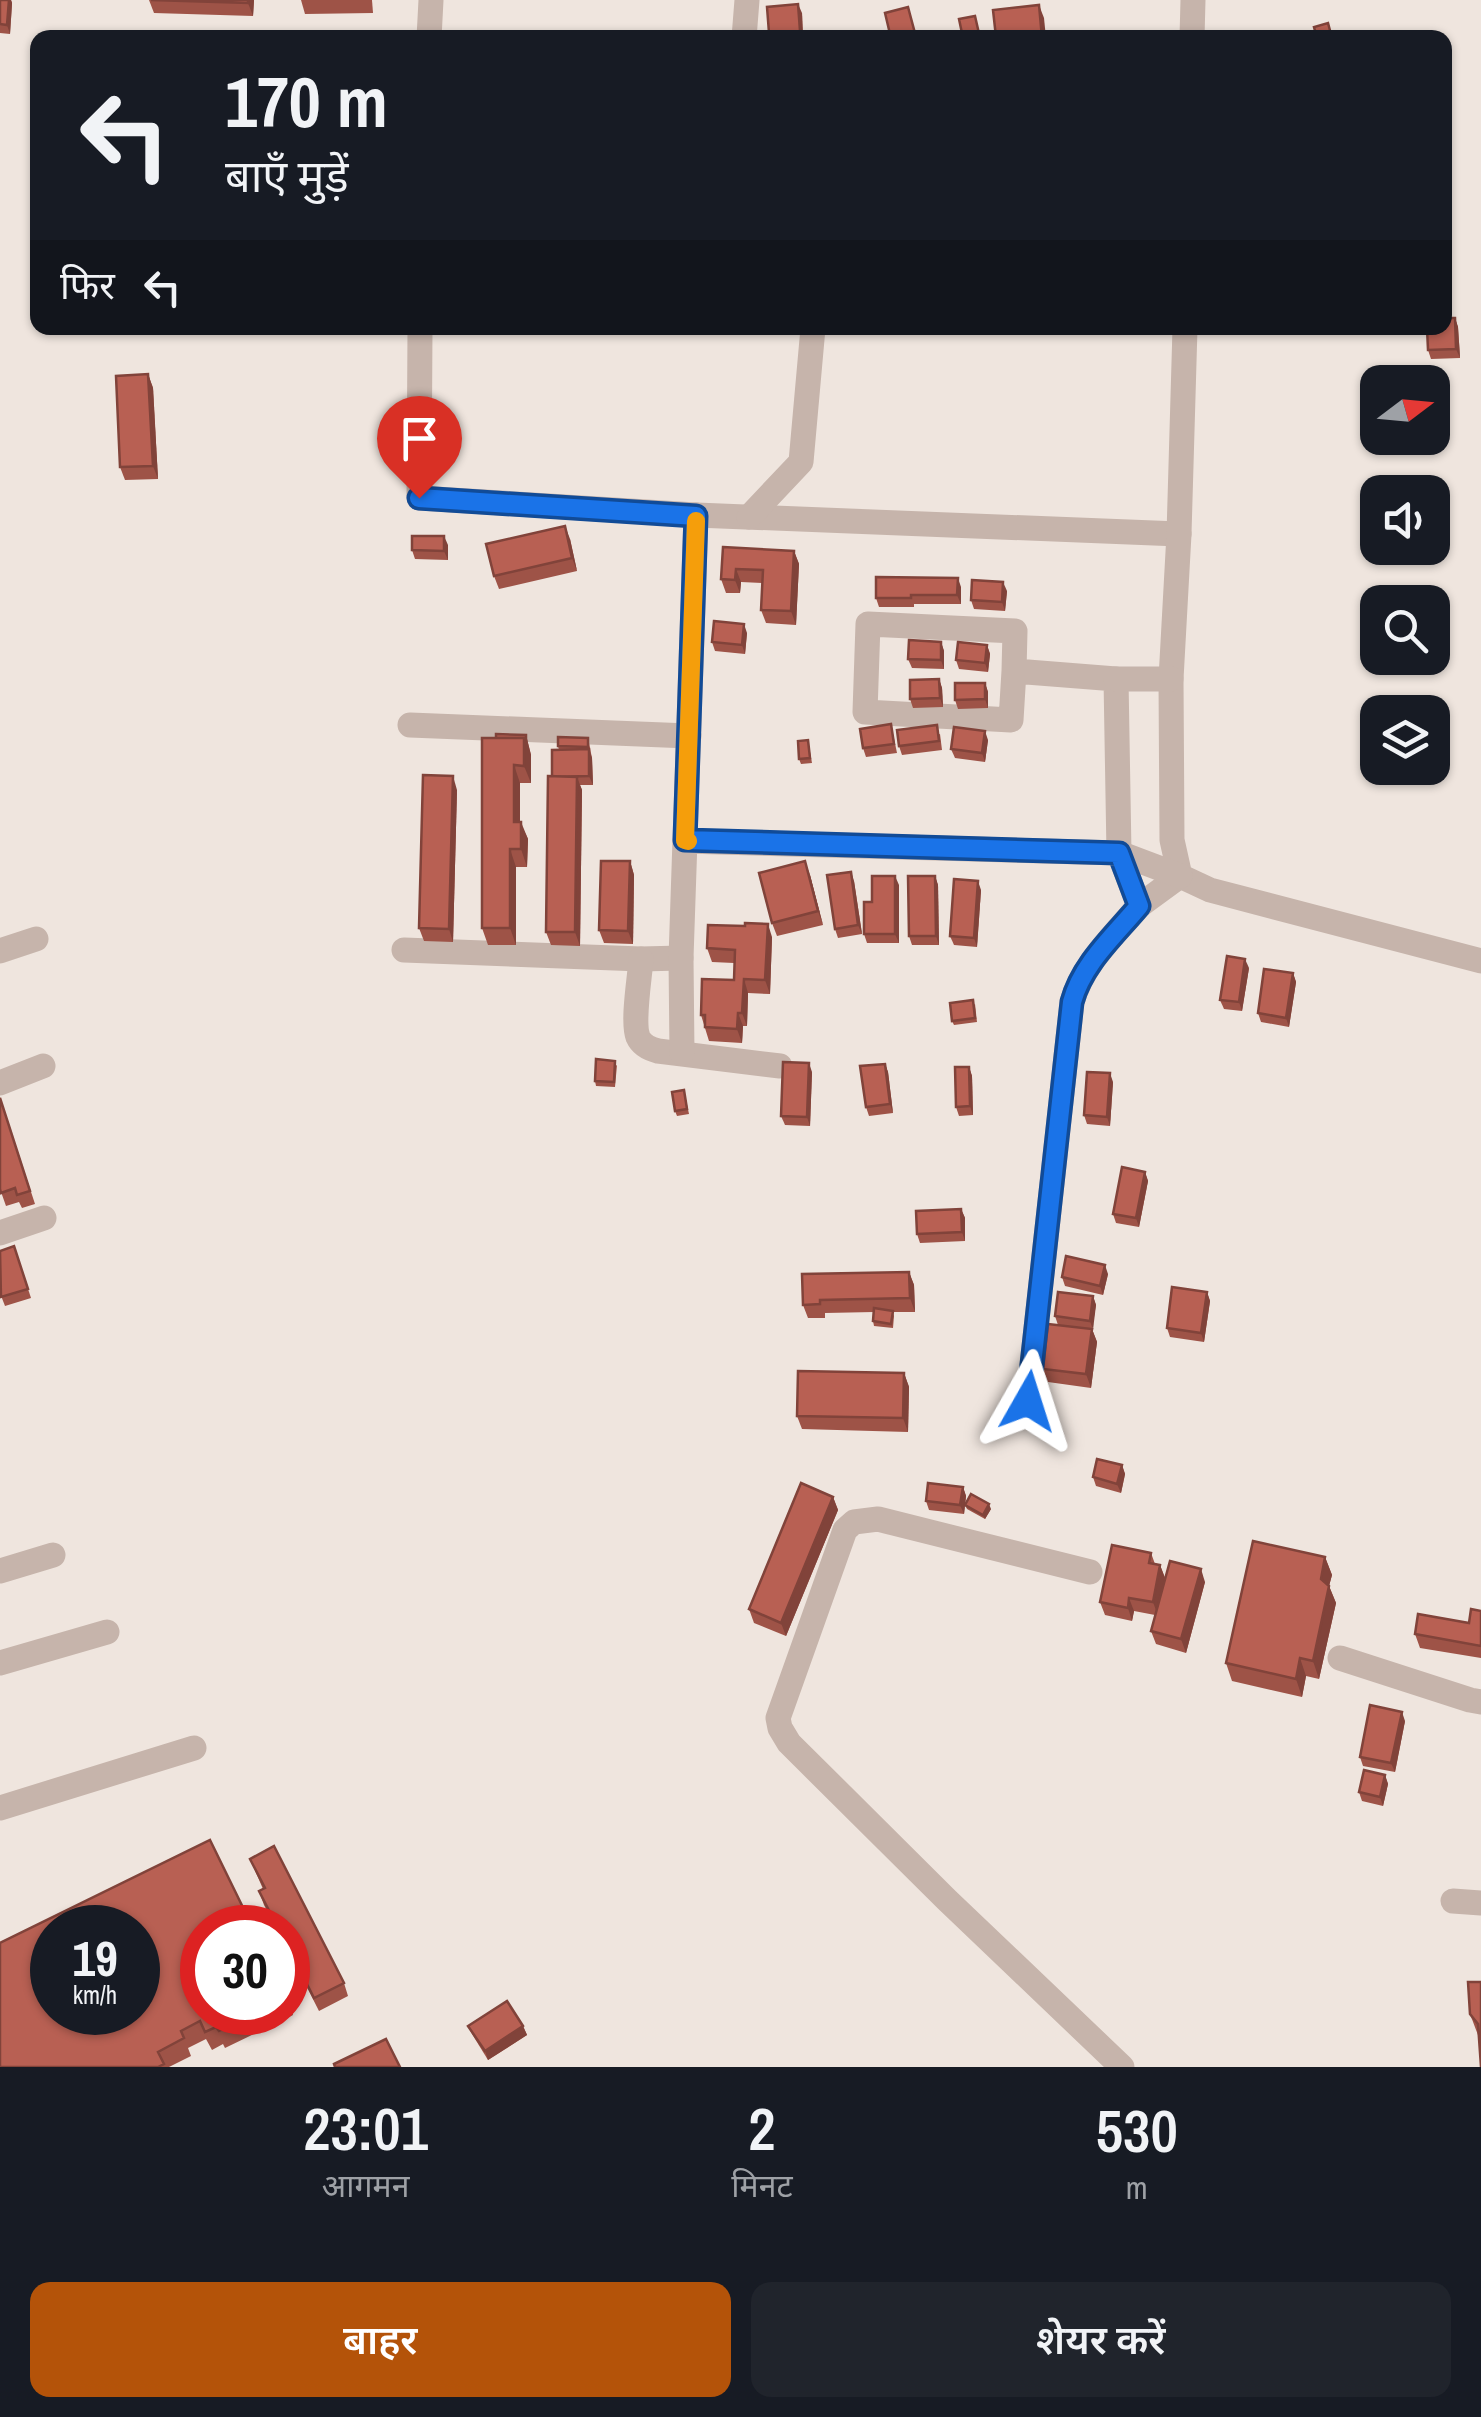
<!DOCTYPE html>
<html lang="hi">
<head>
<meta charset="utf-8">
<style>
	body { margin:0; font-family:"Archivo Narrow","Noto Sans Devanagari",sans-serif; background:#20242c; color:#f1f3f6; height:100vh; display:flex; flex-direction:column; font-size:38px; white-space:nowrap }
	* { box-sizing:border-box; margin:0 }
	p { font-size:32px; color:#9ea1a6 }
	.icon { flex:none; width:55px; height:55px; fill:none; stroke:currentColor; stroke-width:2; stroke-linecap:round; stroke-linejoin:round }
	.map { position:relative; height:2067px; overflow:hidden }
	.side { display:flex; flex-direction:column; background:#171b24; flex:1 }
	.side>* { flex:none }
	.top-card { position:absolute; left:30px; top:30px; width:1422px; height:305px; border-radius:20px; box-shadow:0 2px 8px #0004; background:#171b24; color:#f1f3f6; overflow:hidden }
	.needle { width:65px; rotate:74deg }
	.tools { position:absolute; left:1360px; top:365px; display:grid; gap:20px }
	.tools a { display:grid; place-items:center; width:90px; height:90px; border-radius:20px; background:#171b24; box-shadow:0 2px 8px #0004; font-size:50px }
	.speed { position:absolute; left:30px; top:1905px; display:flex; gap:20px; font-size:50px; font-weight:700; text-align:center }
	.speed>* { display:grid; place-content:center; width:130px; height:130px; border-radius:50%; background:#171b24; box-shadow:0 2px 8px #0004; line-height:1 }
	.speed small { font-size:25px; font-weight:400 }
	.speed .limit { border:15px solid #d22; background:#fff; color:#111 }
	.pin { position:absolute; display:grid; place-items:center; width:85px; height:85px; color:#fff; margin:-102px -42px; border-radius:50% 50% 50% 0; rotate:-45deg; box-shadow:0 0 10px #0007 }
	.pin .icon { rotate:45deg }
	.me { position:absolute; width:110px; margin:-55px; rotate:6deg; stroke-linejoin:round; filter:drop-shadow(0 0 8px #0008) }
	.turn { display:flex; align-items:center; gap:35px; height:210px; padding:0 30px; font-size:45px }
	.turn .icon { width:130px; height:130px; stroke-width:2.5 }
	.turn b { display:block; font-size:70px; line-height:85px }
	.then { display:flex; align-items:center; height:95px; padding:0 30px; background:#0003; gap:20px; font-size:38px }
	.eta { display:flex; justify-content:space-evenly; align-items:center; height:170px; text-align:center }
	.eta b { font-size:60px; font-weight:600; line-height:70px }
	.button { display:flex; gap:20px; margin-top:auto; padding:20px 30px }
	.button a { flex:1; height:115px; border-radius:20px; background:#b45309; color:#fff; font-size:40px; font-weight:600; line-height:115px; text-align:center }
	.button a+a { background:#20242c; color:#f1f3f6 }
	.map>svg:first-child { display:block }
</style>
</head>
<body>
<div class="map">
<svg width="1481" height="2067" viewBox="0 0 1481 2067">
	<rect width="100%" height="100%" fill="#efe5de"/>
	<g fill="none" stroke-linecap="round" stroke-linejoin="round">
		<g stroke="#c6b4ab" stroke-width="25">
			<path d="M429,38L431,0"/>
			<path d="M744,38L747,0"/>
			<path d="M1192,38L1193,0"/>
			<path d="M420,328L419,498L696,515L1179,534"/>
			<path d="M1185,328L1179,534L1171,679L1172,840L1180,876L1210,890L1481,961"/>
			<path d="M749,517L801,462L813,328"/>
			<path d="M1014,671L1011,720L865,712L868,624L1015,631L1014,671L1116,679L1119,853L1139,906L1180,876"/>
			<path d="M1116,679H1171"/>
			<path d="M410,725L689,736"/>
			<path d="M685,841L1119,853L1180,876"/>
			<path d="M404,950L641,959L681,958"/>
			<path d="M0,951L36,939"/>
			<path d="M641,959C640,976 632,1022 638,1037C642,1046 650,1049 658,1051L780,1066"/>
			<path d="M682,1053L681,958L696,515"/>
			<path d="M0,1083L43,1066"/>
			<path d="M0,1233L44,1218"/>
			<path d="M1028,1401L1072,1002C1083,964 1113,936 1139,906"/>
			<path d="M0,1571L53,1555"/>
			<path d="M1090,1572L878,1519L854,1522L845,1530L778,1718L780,1728L789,1743L947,1900L1122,2067"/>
			<path d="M1340,1658L1470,1700L1481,1702"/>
			<path d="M0,1663L107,1632"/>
			<path d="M0,1808L194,1748"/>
			<path d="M1453,1901L1481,1903"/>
		</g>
	</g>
	<g fill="#9e5347">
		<path d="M0,0H11L12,3L10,34L0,33Z"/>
		<path d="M149,0H254L253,16L154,13Z"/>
		<path d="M301,0H372L373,13L305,14Z"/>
		<path d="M802,13L803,38H771L769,33Z"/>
		<path d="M1455,318L1458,327L1460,358L1431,359L1428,350Z"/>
		<path d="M1356,328H1382V330Z"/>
		<path d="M148,374L153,388L158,479L125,480L120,467Z"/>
		<path d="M570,539L577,571L499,589L494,576Z"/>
		<path d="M448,545V560L415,559L412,550Z"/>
		<path d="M723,547L794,551L799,564L796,625L766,623L761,610L762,583L741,582L740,593H726L721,579Z"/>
		<path d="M961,587V604H914V607H879L876,598Z"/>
		<path d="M1007,591L1005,611L974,609L971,600Z"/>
		<path d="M747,633L745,654L715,651L712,642Z"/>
		<path d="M941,642L944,651V669L912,668L908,659Z"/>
		<path d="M987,645L990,654L988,672L959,669L956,660Z"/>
		<path d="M939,679L942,688L943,707L913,708L910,699Z"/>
		<path d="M985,683L988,692V708L958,709L955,700Z"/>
		<path d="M891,724L897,753L866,757L863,748Z"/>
		<path d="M940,734L942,750L902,755L899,746Z"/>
		<path d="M526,735L531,755V783H520V822L528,839L527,867H516V945H488L482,928L496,738Z"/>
		<path d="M588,738L592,758L593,785H580L582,790L580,946L551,945L546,932L552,776L559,750L558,746Z"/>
		<path d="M808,740L812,763L801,764L799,759Z"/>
		<path d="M988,740L985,762L955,758L951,749Z"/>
		<path d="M457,790L453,942L424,941L419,928Z"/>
		<path d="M630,861L634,875L633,944L604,943L599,930Z"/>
		<path d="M810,875L823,925L777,936L772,923Z"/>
		<path d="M935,876L938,885L939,945H912L909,936Z"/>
		<path d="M854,881L862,934L838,938L835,929Z"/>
		<path d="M899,885V943H867L864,934L872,902Z"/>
		<path d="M981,890L977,947L954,945L950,936Z"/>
		<path d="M772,937L770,994L748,993L747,1026H743L742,1043L709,1041L701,1015L734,980V963L712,962L707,948Z"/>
		<path d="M1249,968L1242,1011L1224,1009L1220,1000Z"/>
		<path d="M1293,973L1296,982L1289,1027L1261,1022L1258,1013Z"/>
		<path d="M975,1004L977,1022L954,1025L952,1021Z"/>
		<path d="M885,1064L888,1072L893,1113L869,1116L866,1107Z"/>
		<path d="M617,1065L615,1087L596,1086L595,1081Z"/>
		<path d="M969,1067L972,1076L973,1115L959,1116L956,1107Z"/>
		<path d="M812,1072L810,1126L785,1125L781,1116Z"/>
		<path d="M1113,1082L1110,1126L1087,1124L1084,1115Z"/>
		<path d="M684,1090L689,1114L677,1116L675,1111Z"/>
		<path d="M0,1097L35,1204L22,1208L19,1202L6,1206L0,1189Z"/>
		<path d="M1145,1172L1148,1181L1139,1227L1116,1223L1113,1214Z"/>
		<path d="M961,1209L965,1218V1241L920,1243L917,1234Z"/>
		<path d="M14,1246L31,1298L5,1306L0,1293Z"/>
		<path d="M909,1272L914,1285L915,1312H893L894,1316L893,1328L874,1326L873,1321L874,1312L825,1313V1318H808L803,1305Z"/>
		<path d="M1108,1274L1103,1295L1065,1286L1062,1277Z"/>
		<path d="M1207,1292L1210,1301L1204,1342L1170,1337L1167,1328Z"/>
		<path d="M1093,1296L1096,1305L1092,1329L1097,1342L1091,1388L1048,1382L1043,1369L1058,1325L1055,1316Z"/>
		<path d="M904,1373L909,1387L908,1432L802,1429L797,1416Z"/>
		<path d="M1122,1465L1125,1474L1121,1493L1096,1486L1093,1477Z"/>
		<path d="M963,1487L966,1496L964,1514L929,1510L926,1501Z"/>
		<path d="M833,1497L838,1510L786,1636L754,1623L749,1609Z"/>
		<path d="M965,1505L991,1509L985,1519L967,1509Z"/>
		<path d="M1151,1553L1155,1564L1160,1565L1165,1578L1205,1582L1186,1653L1156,1644L1151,1631L1155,1615L1134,1611L1132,1621L1105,1615L1100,1602Z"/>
		<path d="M1325,1557L1332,1575L1329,1586L1336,1603L1319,1679L1306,1676L1302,1697L1232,1681L1226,1663Z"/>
		<path d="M1481,1611V1658L1420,1648L1415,1634L1469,1623Z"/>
		<path d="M1405,1721L1395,1772L1363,1766L1360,1757Z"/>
		<path d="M1385,1775L1388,1784L1383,1806L1362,1801L1359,1792Z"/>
		<path d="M250,1859L344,1983L348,1996L319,2011L288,1950V1928H276L264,1905L259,1891L263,1889Z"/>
		<path d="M1481,1982L1478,2035L1470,2014Z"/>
		<path d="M288,1999L293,2015L225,2048L223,2044L212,2050L206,2039L188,2048L191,2056L169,2067H0L202,2012H288Z"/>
		<path d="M468,2026H523L527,2035L488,2060L472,2034Z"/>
	</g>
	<g fill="#81433a">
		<path d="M9,0H11L12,3L10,34L7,25Z"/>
		<path d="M248,0H254L253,16L248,3Z"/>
		<path d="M798,4L802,13L803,38L800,31Z"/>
		<path d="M1039,5L1044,18L1046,38H1042Z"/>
		<path d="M1455,318L1458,327L1460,358L1456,349Z"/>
		<path d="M148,374L153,388L158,479L153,466Z"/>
		<path d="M565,526L570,539L577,571L572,558Z"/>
		<path d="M444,536L448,545V560L444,551Z"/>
		<path d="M794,551L799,564L796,625L791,611Z"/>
		<path d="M736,569L741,582L740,593L735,580Z"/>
		<path d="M958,578L961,587V604L957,595Z"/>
		<path d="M1003,582L1007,591L1005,611L1002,602Z"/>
		<path d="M744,624L747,633L745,654L742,645Z"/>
		<path d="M941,642L944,651V669L941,660Z"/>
		<path d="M987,645L990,654L988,672L985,663Z"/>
		<path d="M939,679L942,688L943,707L940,698Z"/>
		<path d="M985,683L988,692V708L985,699Z"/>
		<path d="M985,731L988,740L985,762L982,753Z"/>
		<path d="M526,735L531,755V783L524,766V738Z"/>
		<path d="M589,749L592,758L593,785L589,776Z"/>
		<path d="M514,765L520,783V839L514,822Z"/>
		<path d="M453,776L457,790L453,942L449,929Z"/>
		<path d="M577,777L582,790L580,946L575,932Z"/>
		<path d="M521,822L528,839L527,867L521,849Z"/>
		<path d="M510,849L516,867V945L510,928Z"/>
		<path d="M630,861L634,875L633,944L628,931Z"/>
		<path d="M805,861L810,875L823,925L818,911Z"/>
		<path d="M851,872L854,881L862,934L858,925Z"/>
		<path d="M895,876L899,885V943L895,934Z"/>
		<path d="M935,876L938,885L939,945L936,936Z"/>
		<path d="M978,881L981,890L977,947L974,938Z"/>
		<path d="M768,924L772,937L770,994L765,980Z"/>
		<path d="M1245,959L1249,968L1242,1011L1239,1002Z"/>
		<path d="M1293,973L1296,982L1289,1027L1286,1018Z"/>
		<path d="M744,979L748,993L747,1026L742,1013Z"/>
		<path d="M738,1013L743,1026L742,1043L737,1029Z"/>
		<path d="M809,1063L812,1072L810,1126L807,1117Z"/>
		<path d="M885,1064L888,1072L893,1113L890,1104Z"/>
		<path d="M969,1067L972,1076L973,1115L970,1106Z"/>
		<path d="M1110,1073L1113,1082L1110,1126L1107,1117Z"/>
		<path d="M1145,1172L1148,1181L1139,1227L1136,1218Z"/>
		<path d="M961,1209L965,1218V1241L962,1232Z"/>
		<path d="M1105,1265L1108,1274L1103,1295L1100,1286Z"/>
		<path d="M909,1272L914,1285L915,1312L910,1298Z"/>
		<path d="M1207,1292L1210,1301L1204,1342L1201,1333Z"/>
		<path d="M1093,1296L1096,1305L1093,1330L1090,1321Z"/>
		<path d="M1092,1329L1097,1342L1091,1388L1086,1374Z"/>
		<path d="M904,1373L909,1387L908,1432L903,1418Z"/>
		<path d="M1122,1465L1125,1474L1121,1493L1117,1484Z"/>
		<path d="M963,1487L966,1496L964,1514L960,1505Z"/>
		<path d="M833,1497L838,1510L786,1636L781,1623Z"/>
		<path d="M989,1504L991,1509L985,1519L983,1515Z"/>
		<path d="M1325,1557L1332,1575L1329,1586L1336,1603L1319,1679L1313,1661L1321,1579Z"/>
		<path d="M1160,1565L1165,1578L1158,1616L1153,1602Z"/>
		<path d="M1201,1569L1205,1582L1186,1653L1181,1639Z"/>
		<path d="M1129,1598L1134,1611L1132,1621L1128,1608Z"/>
		<path d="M1300,1658L1306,1676L1302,1697L1296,1679Z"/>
		<path d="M1402,1712L1405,1721L1395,1772L1391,1763Z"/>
		<path d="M1385,1775L1388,1784L1383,1806L1380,1797Z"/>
		<path d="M523,2026L527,2035L488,2060L485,2051Z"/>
	</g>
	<g fill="#b86053" stroke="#81433a" stroke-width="2.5" fill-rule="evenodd">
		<path d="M0,0H9L7,25L0,24Z"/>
		<path d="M151,0H248V3Z"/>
		<path d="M798,4L800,31L769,33L767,7Z"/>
		<path d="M1039,5L1042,38L996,37L993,10Z"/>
		<path d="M908,7L916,37L921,36V38H893L892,33L890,34L885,13Z"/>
		<path d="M975,16L980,38H963L959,19Z"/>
		<path d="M1328,23L1332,38H1317L1314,27Z"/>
		<path d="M1445,318H1455L1456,349L1428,350L1427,328H1445Z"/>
		<path d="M148,374L153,466L120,467L116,376Z"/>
		<path d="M565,526L572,558L494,576L486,544Z"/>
		<path d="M412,536H444V551L412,550Z"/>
		<path d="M723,547L794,551L791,611L761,610L763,570L736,569L735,580L721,579Z"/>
		<path d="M876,577L958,578L957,595H911V598H876Z"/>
		<path d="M972,580L1003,582L1002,602L971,600Z"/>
		<path d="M714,621L744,624L742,645L712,642Z"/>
		<path d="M909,640L941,642V660L908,659Z"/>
		<path d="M958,642L987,645L985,663L956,660Z"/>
		<path d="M939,679L940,698L910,699V680Z"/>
		<path d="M955,683H985V699L955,700Z"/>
		<path d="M891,724L894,744L863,748L860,729Z"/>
		<path d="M937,725L939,741L899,746L897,730Z"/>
		<path d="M954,727L985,731L982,753L951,749Z"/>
		<path d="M496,734L526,735V742L524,738H496Z"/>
		<path d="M558,737L588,738V747L558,746Z"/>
		<path d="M482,738H524V766L514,765V822H521V849H510V928H482Z"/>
		<path d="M808,740L810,758L799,759L798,741Z"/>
		<path d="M589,749V776L552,777V750Z"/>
		<path d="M423,775L453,776L449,929L419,928Z"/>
		<path d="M548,776L577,777L575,932H546Z"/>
		<path d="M601,861H630L628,931L599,930Z"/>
		<path d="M805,861L818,911L772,923L759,873Z"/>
		<path d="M851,872L858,925L835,929L827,875Z"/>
		<path d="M872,876H895V934H864V902H872Z"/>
		<path d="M908,876H935L936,936H909Z"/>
		<path d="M954,879L978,881L974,938L950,936Z"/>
		<path d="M745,923L768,924L765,980L744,979L742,1013H738L737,1029L705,1027V1015H701L702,979L734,980L735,950L707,948L708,925L745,926Z"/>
		<path d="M1227,956L1245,959L1239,1002L1220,1000Z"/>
		<path d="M1264,969L1293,973L1286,1018L1258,1013Z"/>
		<path d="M973,1000L975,1018L952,1021L950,1003Z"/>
		<path d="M596,1059L615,1061L614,1082L595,1081Z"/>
		<path d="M783,1062L809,1063L807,1117L781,1116Z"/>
		<path d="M885,1064L890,1104L866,1107L860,1066Z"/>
		<path d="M955,1067H969L970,1106L956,1107Z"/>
		<path d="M1087,1072L1110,1073L1107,1117L1084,1115Z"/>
		<path d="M684,1090L687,1109L675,1111L672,1092Z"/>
		<path d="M0,1098L30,1191L17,1195L15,1188L1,1193L0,1189Z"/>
		<path d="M1122,1167L1145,1172L1136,1218L1113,1214Z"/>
		<path d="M961,1209L962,1232L917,1234L916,1211Z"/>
		<path d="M14,1246L28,1289L1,1297L0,1251Z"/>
		<path d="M1066,1256L1105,1265L1100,1286L1062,1277Z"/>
		<path d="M909,1272L910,1298L820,1300V1304L803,1305L802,1274Z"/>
		<path d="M1172,1287L1207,1292L1201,1333L1167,1328Z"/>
		<path d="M1058,1292L1093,1296L1090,1321L1055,1316Z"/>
		<path d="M874,1308L893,1311L891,1324L873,1321Z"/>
		<path d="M1048,1324L1092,1329L1086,1374L1043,1369Z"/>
		<path d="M798,1371L904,1373L903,1418L797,1416Z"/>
		<path d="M1097,1459L1122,1465L1117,1484L1093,1477Z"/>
		<path d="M801,1483L833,1497L781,1623L749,1609Z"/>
		<path d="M928,1483L963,1487L960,1505L926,1501Z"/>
		<path d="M971,1494L989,1504L983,1515L965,1505Z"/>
		<path d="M1253,1541L1325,1557L1321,1579L1329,1586L1313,1661L1300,1658L1296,1679L1226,1663Z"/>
		<path d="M1112,1545L1151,1553L1149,1563L1160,1565L1153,1602L1129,1598L1128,1608L1100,1602Z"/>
		<path d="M1170,1561L1201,1569L1181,1639L1151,1631Z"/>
		<path d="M1471,1609L1481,1611V1646L1415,1634L1418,1614L1469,1623Z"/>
		<path d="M1370,1705L1402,1712L1391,1763L1360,1757Z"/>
		<path d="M1364,1770L1385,1775L1380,1797L1359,1792Z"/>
		<path d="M210,1840L253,1928H202V2012H256L219,2031L216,2027L205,2032L200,2021L181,2031L184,2038L158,2052L164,2064L158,2067H0V1943ZM52,1928H138V2012H52Z"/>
		<path d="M274,1846L344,1983L314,1998L288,1946V1928H278L259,1891L265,1888L250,1859Z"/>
		<path d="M1468,1982H1481V2067L1478,2024L1470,2014Z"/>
		<path d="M507,2001L523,2026L485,2051L468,2026Z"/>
		<path d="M386,2039L400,2067H335L334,2064Z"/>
	</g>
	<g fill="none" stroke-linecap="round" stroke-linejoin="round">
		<g stroke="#114b97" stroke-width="25">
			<path id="route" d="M419,498L696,516L685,840L1119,853L1139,906C1114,936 1082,964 1072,1002L1028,1401"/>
		</g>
		<use href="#route" stroke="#1a73e8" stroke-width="18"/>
		<path stroke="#f59e0b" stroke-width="18" d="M688,841L685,840L696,521"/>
	</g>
</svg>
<div class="tools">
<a><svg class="needle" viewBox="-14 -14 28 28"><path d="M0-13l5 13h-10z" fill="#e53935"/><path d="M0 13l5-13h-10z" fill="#9ea1a6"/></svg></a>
<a><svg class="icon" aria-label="sound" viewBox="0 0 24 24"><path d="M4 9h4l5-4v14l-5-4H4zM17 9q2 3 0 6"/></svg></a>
<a><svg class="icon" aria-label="search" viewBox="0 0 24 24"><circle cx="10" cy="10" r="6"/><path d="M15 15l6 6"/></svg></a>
<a><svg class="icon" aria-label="layers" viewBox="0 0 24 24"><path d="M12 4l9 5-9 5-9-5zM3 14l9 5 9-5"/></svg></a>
</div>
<div class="speed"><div>19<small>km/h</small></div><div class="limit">30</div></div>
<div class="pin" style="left:419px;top:498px;background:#d93025"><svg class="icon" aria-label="arrive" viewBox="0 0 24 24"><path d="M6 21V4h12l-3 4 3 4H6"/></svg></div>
<svg class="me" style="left:1028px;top:1401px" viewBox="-20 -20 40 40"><path d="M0-17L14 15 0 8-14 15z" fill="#1a73e8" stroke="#fff" stroke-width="4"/></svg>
<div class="top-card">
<div class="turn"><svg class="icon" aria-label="left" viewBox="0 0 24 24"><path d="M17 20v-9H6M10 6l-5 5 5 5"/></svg><div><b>170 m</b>बाएँ मुड़ें</div></div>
<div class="then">फिर<svg class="icon" aria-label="left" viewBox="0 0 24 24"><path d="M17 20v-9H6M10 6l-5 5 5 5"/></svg></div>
</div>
</div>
<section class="side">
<div class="eta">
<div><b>23:01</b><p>आगमन</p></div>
<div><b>2</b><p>मिनट</p></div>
<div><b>530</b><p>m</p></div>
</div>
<div class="button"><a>बाहर</a><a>शेयर करें</a></div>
</section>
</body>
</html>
